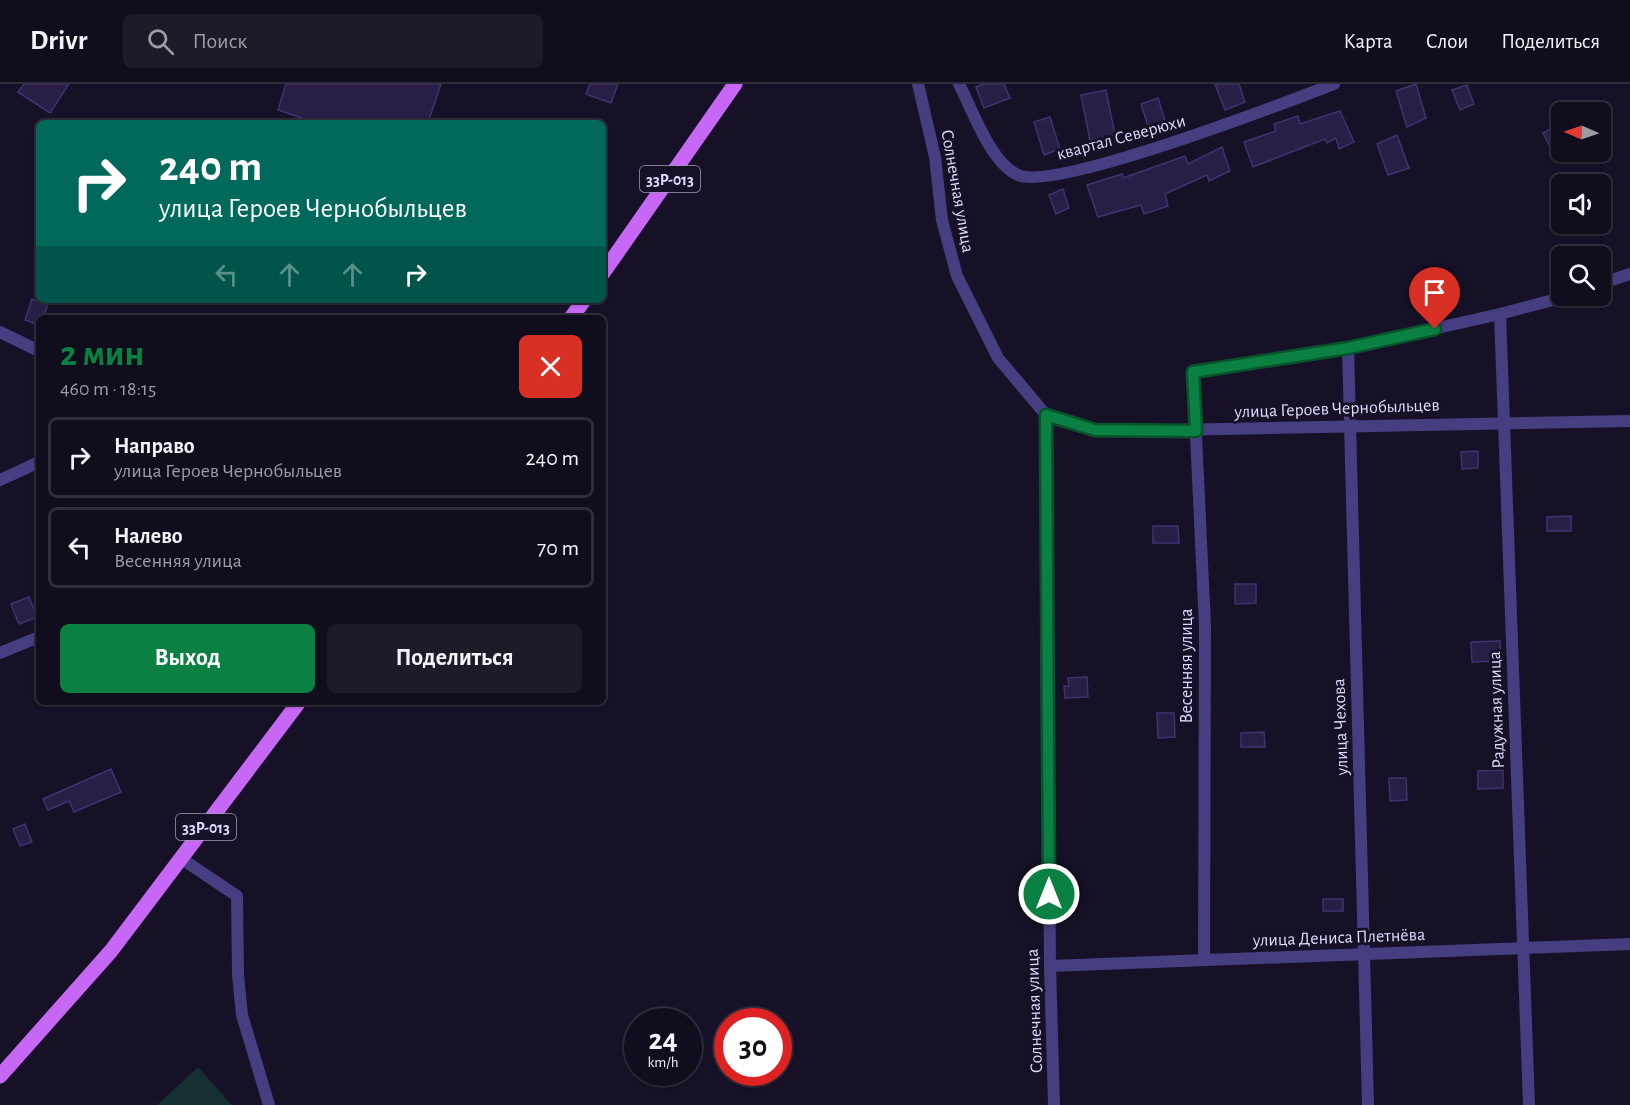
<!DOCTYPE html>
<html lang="ru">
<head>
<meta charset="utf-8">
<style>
	body { margin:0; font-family:"Alegreya Sans",sans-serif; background:#1e1b29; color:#f1f3f6; height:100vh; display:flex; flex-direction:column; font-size:22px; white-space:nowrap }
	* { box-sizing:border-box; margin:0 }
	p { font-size:20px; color:#9c9ca3 }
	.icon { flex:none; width:33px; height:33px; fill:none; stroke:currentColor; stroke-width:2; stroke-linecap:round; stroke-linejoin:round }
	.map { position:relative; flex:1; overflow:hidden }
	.panel { position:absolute; left:36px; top:231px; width:570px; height:390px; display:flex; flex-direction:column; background:#100d1c; border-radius:9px; box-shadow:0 2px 4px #0004,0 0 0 2px #302d3b }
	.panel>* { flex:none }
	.banner { position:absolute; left:36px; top:36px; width:570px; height:183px; border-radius:9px; box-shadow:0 2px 4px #0004,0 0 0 2px #302d3b; background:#00695c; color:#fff; overflow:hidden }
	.needle { width:39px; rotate:272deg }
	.tools { position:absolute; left:1551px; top:18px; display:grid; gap:12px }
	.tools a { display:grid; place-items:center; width:60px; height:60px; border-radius:9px; background:#100d1c; box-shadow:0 2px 4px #0004,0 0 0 2px #302d3b; font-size:30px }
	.speed { position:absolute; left:624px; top:924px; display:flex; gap:12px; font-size:30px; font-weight:700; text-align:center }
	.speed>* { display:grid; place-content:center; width:78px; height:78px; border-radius:50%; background:#100d1c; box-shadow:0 2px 4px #0004,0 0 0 2px #302d3b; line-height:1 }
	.speed small { font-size:15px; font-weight:400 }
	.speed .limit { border:9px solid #d22; background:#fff; color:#111 }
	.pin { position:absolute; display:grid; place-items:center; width:51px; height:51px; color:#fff; margin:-62px -26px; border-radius:50% 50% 50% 0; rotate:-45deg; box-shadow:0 0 6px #0007 }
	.pin .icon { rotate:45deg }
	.me { position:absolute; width:66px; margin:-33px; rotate:0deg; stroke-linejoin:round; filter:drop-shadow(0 0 4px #0008) }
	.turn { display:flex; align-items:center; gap:21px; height:126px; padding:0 24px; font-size:27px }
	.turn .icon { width:78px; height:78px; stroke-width:2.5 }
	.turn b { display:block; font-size:42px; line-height:51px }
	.lanes { display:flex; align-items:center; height:57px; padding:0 24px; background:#0003; justify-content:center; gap:30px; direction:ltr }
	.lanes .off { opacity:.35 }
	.round { display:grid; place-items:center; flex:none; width:63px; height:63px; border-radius:9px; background:#1e1b29 }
	.headline { display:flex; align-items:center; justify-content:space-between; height:102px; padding:0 24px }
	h1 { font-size:36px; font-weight:700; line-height:45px; color:#0b8043 }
	.primary-button { display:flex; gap:12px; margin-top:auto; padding:12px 24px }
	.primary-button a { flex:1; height:69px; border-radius:9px; background:#0b8043; color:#fff; font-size:24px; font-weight:700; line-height:69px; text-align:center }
	.primary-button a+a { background:#1e1b29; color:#f1f3f6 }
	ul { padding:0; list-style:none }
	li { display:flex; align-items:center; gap:18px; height:81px; margin:0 12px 9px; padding:0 12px; border:3px solid #302d3b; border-radius:9px }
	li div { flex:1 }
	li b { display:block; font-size:22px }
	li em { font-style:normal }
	header { display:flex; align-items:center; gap:36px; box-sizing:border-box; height:84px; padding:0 30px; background:#100d1c; border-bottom:2px solid #302d3b }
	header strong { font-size:28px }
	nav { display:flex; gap:33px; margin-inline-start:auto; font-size:21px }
	.search { width:420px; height:54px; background:#1e1b29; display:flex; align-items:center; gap:15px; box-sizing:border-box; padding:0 21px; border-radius:9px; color:#9c9ca3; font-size:22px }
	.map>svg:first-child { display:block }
</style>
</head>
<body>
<header>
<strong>Drivr</strong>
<div class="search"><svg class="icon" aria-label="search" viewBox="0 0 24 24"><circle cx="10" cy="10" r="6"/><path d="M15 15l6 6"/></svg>Поиск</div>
<nav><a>Карта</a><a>Слои</a><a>Поделиться</a></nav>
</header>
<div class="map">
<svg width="1630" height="1021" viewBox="0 0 1630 1021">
	<rect width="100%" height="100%" fill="#161126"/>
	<path fill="#153030" d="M198,983L232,1021H157Z"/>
	<g fill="#281e46" stroke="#413271" stroke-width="1.5">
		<path d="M24,0H69L50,29L18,8Z"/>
		<path d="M286,0H441L428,39H316L278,26Z"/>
		<path d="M590,0H618L611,19L586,10Z"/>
		<path d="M984,0H1004L1010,14L984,24L976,3Z"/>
		<path d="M1215,0H1239L1245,18L1225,26Z"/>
		<path d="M1416,0L1426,34L1407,43L1396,7Z"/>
		<path d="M1467,1L1474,20L1460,26L1452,6Z"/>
		<path d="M1106,6L1115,51L1090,56L1081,11Z"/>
		<path d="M1158,14L1166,40L1149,45L1141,20Z"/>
		<path d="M1340,27L1354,58L1339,65L1336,54L1327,59L1325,55L1253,83L1244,58L1276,47L1274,40L1298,32L1300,40Z"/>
		<path d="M1562,27V60L1551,65L1543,49L1554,43L1549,33Z"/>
		<path d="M1050,33L1060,65L1044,71L1034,38Z"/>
		<path d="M1397,51L1409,84L1388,91L1377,60Z"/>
		<path d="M1222,63L1230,87L1209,97L1207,91L1165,110L1168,122L1144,130L1141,121L1098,133L1087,101L1122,90L1123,94L1185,72L1188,80Z"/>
		<path d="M1063,105L1069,124L1056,130L1049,111Z"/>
		<path d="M32,215L48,220L43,234H39V241L25,236Z"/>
		<path d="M1478,367V384L1462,385L1461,368Z"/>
		<path d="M1571,432V447H1547V433Z"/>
		<path d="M1153,442H1178L1179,459H1153Z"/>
		<path d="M1235,500H1256V519L1235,520Z"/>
		<path d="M29,513L37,533L19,540L11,520Z"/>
		<path d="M1500,557L1501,577L1472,578L1471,558Z"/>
		<path d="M1087,593L1088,613L1065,614L1064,602H1069L1068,594Z"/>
		<path d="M1157,629H1174L1175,653L1158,654Z"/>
		<path d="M1264,648L1265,663H1241V649Z"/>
		<path d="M111,685L121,708L74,728L69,717L48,726L43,715Z"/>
		<path d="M1503,686V704L1478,705V687Z"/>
		<path d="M1389,694H1406L1407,716L1390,717Z"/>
		<path d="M25,740L32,758L20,762L13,745Z"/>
		<rect x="1323" y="815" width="20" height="12"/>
	</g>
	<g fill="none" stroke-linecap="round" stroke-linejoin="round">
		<g stroke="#453f82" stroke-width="12">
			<path d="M918,0L935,73L942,136L957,192L998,274L1046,331L1050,882L1054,1021"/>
			<path d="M959,0C973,27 990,78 1018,91C1055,108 1287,18 1334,0"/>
			<path d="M1600,200L1630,190"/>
			<path d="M1500,230L1529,1021"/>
			<path d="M0,248L39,267"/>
			<path d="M1348,264L1368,1021"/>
			<path d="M1046,331L1095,346L1123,347L1630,337"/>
			<path d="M0,396L39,378"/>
			<path d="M0,569L39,553"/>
			<path d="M182,775L237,812L238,891L242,931L269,1021"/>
			<path d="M1204,876L1205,542L1193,288L1348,264L1500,230L1568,212"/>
			<path d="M1050,882L1630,860"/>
		</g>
		<g stroke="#c767f5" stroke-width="15">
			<path d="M603,189L735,0"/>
			<path d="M571,234L584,216"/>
			<path d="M0,992L111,867L299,618"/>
		</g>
	</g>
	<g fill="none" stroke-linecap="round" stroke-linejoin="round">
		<g stroke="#07532c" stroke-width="15">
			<path id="route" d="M1049,810L1046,331L1095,346L1196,347L1193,288L1348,264L1435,245"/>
		</g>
		<use href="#route" stroke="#0b8043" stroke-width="10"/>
	</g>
	<g text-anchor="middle" stroke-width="6" stroke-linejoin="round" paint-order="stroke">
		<g fill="#161126" stroke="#a39dbc" stroke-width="1.5">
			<rect x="640" y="82" width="60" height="26" rx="4.5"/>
			<rect x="176" y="730" width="60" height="26" rx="4.5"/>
		</g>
		<g font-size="16" font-weight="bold" fill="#dfd9fd">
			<text x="670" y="101">33Р-013</text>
			<text x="206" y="749">33Р-013</text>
		</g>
		<g font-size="18" fill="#dfd9fd" stroke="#161126">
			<text transform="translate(1121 53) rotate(-15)" y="6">квартал Северюхи</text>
			<text transform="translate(958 107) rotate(80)" y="6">Солнечная улица</text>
			<text transform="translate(1337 324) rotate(-2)" y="6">улица Героев Чернобыльцев</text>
			<text transform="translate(1186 582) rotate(-90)" y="6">Весенняя улица</text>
			<text transform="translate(1496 626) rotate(-92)" y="6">Радужная улица</text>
			<text transform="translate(1340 643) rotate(-92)" y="6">улица Чехова</text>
			<text transform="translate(1339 853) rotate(-2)" y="6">улица Дениса Плетнёва</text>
			<text transform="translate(1034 927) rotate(-92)" y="6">Солнечная улица</text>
		</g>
	</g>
</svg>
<div class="tools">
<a><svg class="needle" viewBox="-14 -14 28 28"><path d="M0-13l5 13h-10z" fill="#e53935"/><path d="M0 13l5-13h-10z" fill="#9c9ca3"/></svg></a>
<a><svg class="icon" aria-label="sound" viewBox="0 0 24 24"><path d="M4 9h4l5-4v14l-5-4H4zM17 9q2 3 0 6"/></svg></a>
<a><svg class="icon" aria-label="search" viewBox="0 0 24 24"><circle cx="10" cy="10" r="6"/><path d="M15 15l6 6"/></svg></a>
</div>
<div class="speed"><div>24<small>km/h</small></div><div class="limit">30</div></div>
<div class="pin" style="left:1435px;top:245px;background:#d93025"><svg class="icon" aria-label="arrive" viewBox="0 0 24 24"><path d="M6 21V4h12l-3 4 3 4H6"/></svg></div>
<svg class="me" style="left:1049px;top:810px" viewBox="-20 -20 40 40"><circle r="17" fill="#0b8043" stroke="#fff" stroke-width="3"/><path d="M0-11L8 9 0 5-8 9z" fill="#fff"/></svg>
<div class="banner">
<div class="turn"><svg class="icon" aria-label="right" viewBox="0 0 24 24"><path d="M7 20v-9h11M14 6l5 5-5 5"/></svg><div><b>240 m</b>улица Героев Чернобыльцев</div></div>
<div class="lanes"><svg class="icon off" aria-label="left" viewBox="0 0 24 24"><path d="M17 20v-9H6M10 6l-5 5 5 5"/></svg><svg class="icon off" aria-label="ahead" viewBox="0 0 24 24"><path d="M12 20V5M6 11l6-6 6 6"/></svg><svg class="icon off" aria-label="ahead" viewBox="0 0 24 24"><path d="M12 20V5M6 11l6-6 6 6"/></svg><svg class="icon" aria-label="right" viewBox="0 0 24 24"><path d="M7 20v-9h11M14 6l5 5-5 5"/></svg></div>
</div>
<section class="panel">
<div class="headline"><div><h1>2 мин</h1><p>460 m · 18:15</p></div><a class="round" style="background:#d93025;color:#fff"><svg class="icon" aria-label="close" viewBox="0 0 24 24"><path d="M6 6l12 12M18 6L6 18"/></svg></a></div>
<ul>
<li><svg class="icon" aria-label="right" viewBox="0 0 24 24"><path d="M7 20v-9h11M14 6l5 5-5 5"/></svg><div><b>Направо</b><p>улица Героев Чернобыльцев</p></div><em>240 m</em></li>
<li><svg class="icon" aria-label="left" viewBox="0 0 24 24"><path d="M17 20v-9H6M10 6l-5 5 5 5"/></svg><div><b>Налево</b><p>Весенняя улица</p></div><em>70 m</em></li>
</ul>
<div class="primary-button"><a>Выход</a><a>Поделиться</a></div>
</section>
</div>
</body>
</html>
